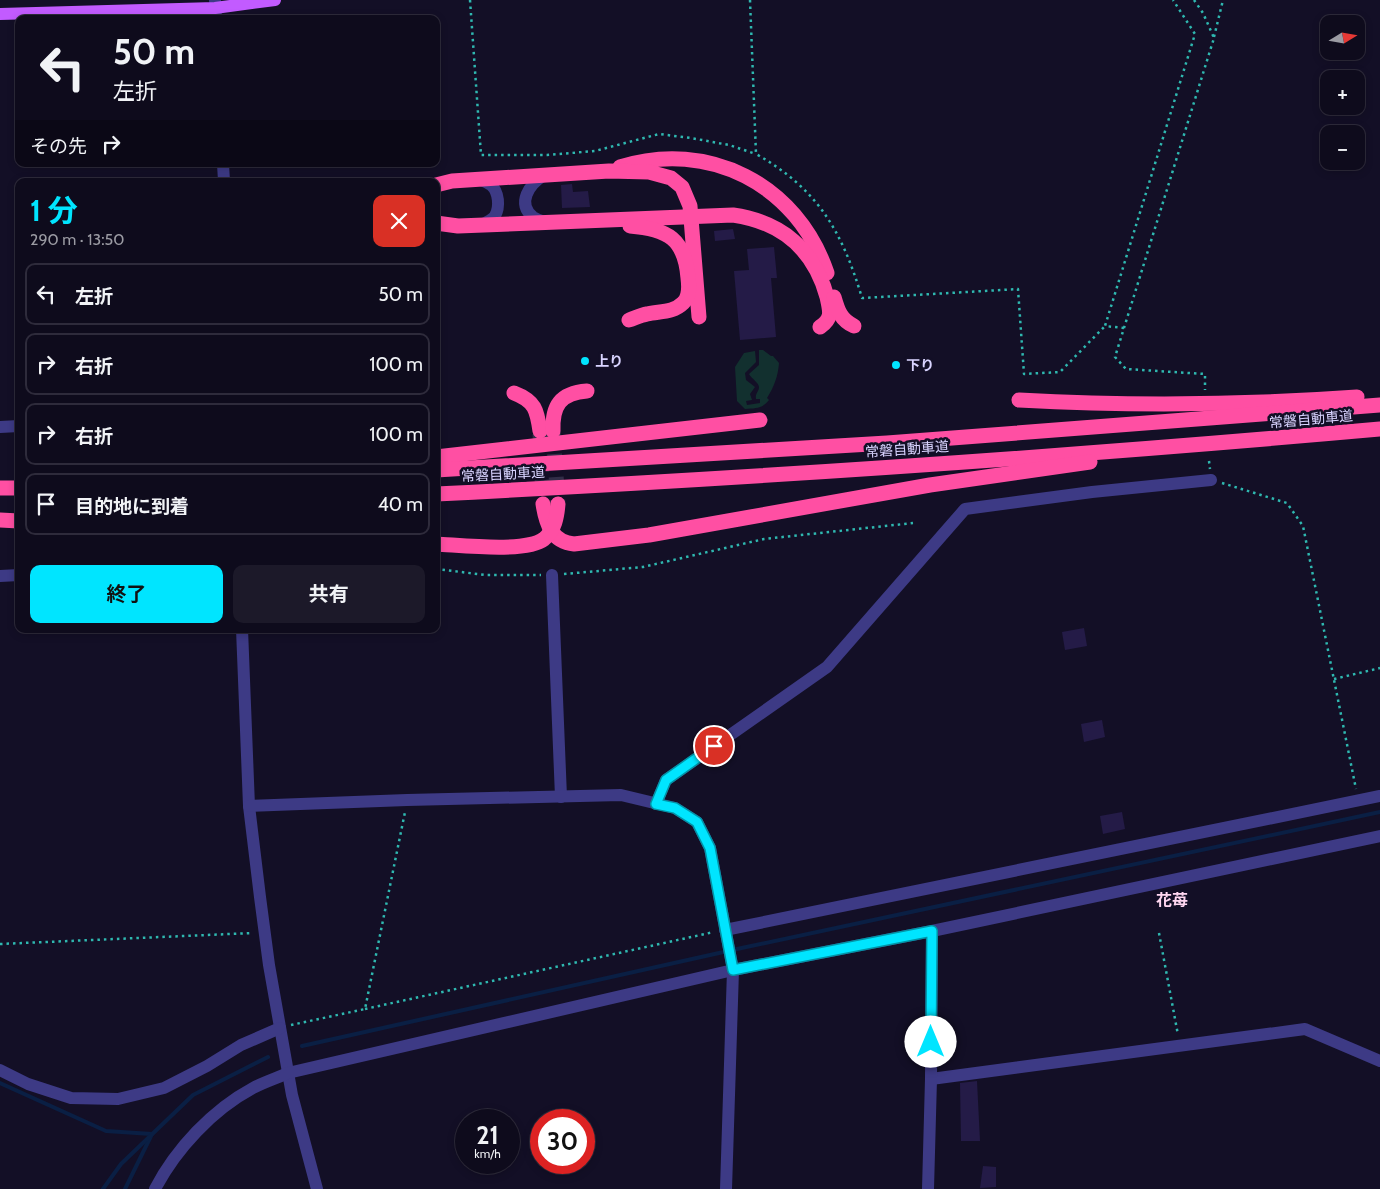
<!DOCTYPE html>
<html lang="ja">
<head>
<meta charset="utf-8">
<style>
	body { margin:0; font-family:Cabin,"Noto Sans JP",sans-serif; background:#1c1929; color:#f1f3f6; height:100vh; display:flex; flex-direction:column; font-size:19px; white-space:nowrap }
	* { box-sizing:border-box; margin:0 }
	p { font-size:16px; color:#9b9ba3 }
	.icon { flex:none; width:28px; height:28px; fill:none; stroke:currentColor; stroke-width:2; stroke-linecap:round; stroke-linejoin:round }
	.map { position:relative; flex:1; overflow:hidden }
	.panel { position:absolute; left:15px; top:178px; width:425px; height:455px; display:flex; flex-direction:column; background:#0e0b1c; border-radius:10px; box-shadow:0 2px 8px #0003,0 0 0 1px #2e2b3b }
	.panel>* { flex:none }
	.top-card { position:absolute; left:15px; top:15px; width:425px; height:152px; border-radius:10px; box-shadow:0 2px 8px #0003,0 0 0 1px #2e2b3b; background:#0e0b1c; color:#f1f3f6; overflow:hidden }
	.needle { width:32px; rotate:79deg }
	.buttons { position:absolute; left:1320px; top:15px; display:grid; gap:10px }
	.buttons a { display:grid; place-items:center; width:45px; height:45px; border-radius:10px; background:#0e0b1c; box-shadow:0 2px 8px #0003,0 0 0 1px #2e2b3b; font-size:25px }
	.speed { position:absolute; left:455px; top:1109px; display:flex; gap:10px; font-size:25px; font-weight:700; text-align:center }
	.speed>* { display:grid; place-content:center; width:65px; height:65px; border-radius:50%; background:#0e0b1c; box-shadow:0 2px 8px #0003,0 0 0 1px #2e2b3b; line-height:1 }
	.speed small { font-size:12px; font-weight:400 }
	.speed .limit { border:8px solid #d22; background:#fff; color:#111 }
	.pin { position:absolute; display:grid; place-items:center; width:42px; height:42px; color:#fff; margin:-21px; border:2px solid #fff; border-radius:50%; box-shadow:0 1px 5px #0007 }
	.me { position:absolute; width:55px; margin:-28px; rotate:0deg; stroke-linejoin:round; filter:drop-shadow(0 0 4px #0008) }
	.turn { display:flex; align-items:center; gap:18px; height:105px; padding:0 15px; font-size:22px }
	.turn .icon { width:65px; height:65px; stroke-width:2.5 }
	.turn b { display:block; font-size:35px; line-height:42px }
	.then { display:flex; align-items:center; height:48px; padding:0 15px; background:#0003; gap:10px; font-size:19px }
	.round { display:grid; place-items:center; flex:none; width:52px; height:52px; border-radius:10px; background:#1c1929 }
	.head { display:flex; align-items:center; justify-content:space-between; height:85px; padding:0 15px }
	h1 { font-size:30px; font-weight:700; line-height:38px; color:#00e5ff }
	.action { display:flex; gap:10px; margin-top:auto; padding:10px 15px }
	.action a { flex:1; height:58px; border-radius:10px; background:#00e5ff; color:#111; font-size:20px; font-weight:700; line-height:58px; text-align:center }
	.action a+a { background:#1c1929; color:#f1f3f6 }
	ul { padding:0; list-style:none }
	li { display:flex; align-items:center; gap:15px; height:62px; margin:0 10px 8px; padding:0 5px; border:2px solid #2e2b3b; border-radius:10px }
	li div { flex:1 }
	li b { display:block; font-size:19px }
	li em { font-style:normal }
	.map>svg:first-child { display:block }
</style>
</head>
<body>
<div class="map">
<svg width="1380" height="1189" viewBox="0 0 1380 1189">
	<rect width="100%" height="100%" fill="#130f26"/>
	<path fill="#12302f" d="M759,350H763L771,356H773L779,363C778,376 774,387 767,398L769,400C762,409 756,408 745,409L737,401L735,367L744,353L755,351L756,362L745,373L746,380L755,387L750,394L752,400L746,401L747,405L760,403V399H756C755,393 759,392 759,387C759,383 751,378 749,374L759,365Z"/>
	<g fill="none" stroke-linecap="round" stroke-linejoin="round">
		<g stroke="#0a1f44" stroke-width="4">
			<path d="M302,1046L737,949L1380,812"/>
			<path d="M0,1083L106,1131L152,1134L125,1189"/>
			<path d="M103,1189L121,1164L193,1095L268,1057"/>
		</g>
	</g>
	<g fill="#241b47">
		<path d="M572,184L573,192L588,191L590,207L562,208L561,185Z"/>
		<path d="M733,229L735,239L715,241L714,231Z"/>
		<path d="M774,247L777,278H771L776,337L740,340L734,271L749,270L747,249Z"/>
		<path d="M1084,628L1087,646L1065,650L1062,632Z"/>
		<path d="M1102,720L1105,737L1084,742L1081,724Z"/>
		<path d="M1122,812L1125,829L1103,834L1100,816Z"/>
		<path d="M977,1081L980,1141H961L960,1083Z"/>
		<path d="M983,1166L996,1167V1187L980,1188Z"/>
	</g>
	<g fill="none" stroke-linecap="round" stroke-linejoin="round">
		<g stroke="#312d47" stroke-width="15" stroke-dasharray="15 8" stroke-linecap="butt">
			<path d="M553,431L558,504"/>
			<path d="M540,434L543,500"/>
		</g>
		<g stroke="#2fb8b0" stroke-width="2.5" stroke-dasharray="2.5 4" stroke-linecap="butt">
			<path d="M470,0L481,155H547L595,151L659,134L691,138L729,145L756,154"/>
			<path d="M750,0L756,154C818,189 842,231 862,298L1018,289L1024,374L1060,372L1105,326"/>
			<path d="M1194,0L1203,13L1214,38L1115,357L1126,369L1205,374V390"/>
			<path d="M1214,37L1223,0"/>
			<path d="M1124,328L1105,326L1195,34L1173,0"/>
			<path d="M1209,461L1210,469"/>
			<path d="M1222,483L1287,503L1303,526L1356,789"/>
			<path d="M436,569L486,575H541"/>
			<path d="M564,574L643,567L764,539L913,523"/>
			<path d="M1334,679L1380,668"/>
			<path d="M1159,933L1178,1035"/>
			<path d="M0,944L253,933"/>
			<path d="M365,1009L714,932"/>
			<path d="M291,1025L365,1009L405,812"/>
		</g>
		<g stroke="#3d3a85" stroke-width="12">
			<path d="M215,0L216,19"/>
			<path d="M223,164L224,181"/>
			<path d="M543,176C530,184 516,203 533,217C536,219 541,221 545,222"/>
			<path d="M481,180C484,181 488,183 491,185C499,192 500,207 495,216C492,220 486,222 482,225"/>
			<path d="M0,427L19,426"/>
			<path d="M552,575L561,797"/>
			<path d="M0,576L19,575"/>
			<path d="M242,629L249,806L260,897L269,965L292,1095L317,1189"/>
			<path d="M656,804L666,780L827,667L965,509L1092,492L1211,480"/>
			<path d="M249,806L407,800L621,795L675,808L697,822L710,848L733,970L726,1189"/>
			<path d="M725,930L1380,796"/>
			<path d="M0,1070L28,1084L71,1098L118,1099L164,1088L207,1066L241,1045L280,1028"/>
			<path d="M931,1079L1305,1029L1380,1061"/>
			<path d="M155,1189C176,1149 212,1110 253,1088C264,1082 277,1078 288,1073L733,970L932,931L1380,836"/>
			<path d="M928,1189L931,1079L932,931"/>
		</g>
		<path stroke="#c25bff" stroke-width="12" d="M0,14L215,8L275,0"/>
		<g stroke="#ff4fa3" stroke-width="15">
			<path d="M620,167C708,139 797,184 827,273"/>
			<path d="M436,185L452,181L609,171L649,172L671,178L682,187L690,206L699,317"/>
			<path d="M436,223L458,226L733,215C781,222 814,249 827,297C830,311 833,318 820,327"/>
			<path d="M834,297C838,311 841,320 854,326"/>
			<path d="M629,320C635,318 641,315 647,314C659,311 673,313 683,303C690,297 689,286 688,278C685,239 668,229 630,226"/>
			<path d="M514,393C535,401 537,410 540,431"/>
			<path d="M1019,400C1131,406 1245,405 1357,397"/>
			<path d="M553,431C552,406 560,393 587,391"/>
			<path d="M436,457L760,420"/>
			<path d="M436,470L887,443L1380,405"/>
			<path d="M0,488H19"/>
			<path d="M436,494C751,478 1066,457 1380,429"/>
			<path d="M543,504C546,524 552,542 574,544L649,535L930,485L1090,462"/>
			<path d="M0,520L19,521"/>
			<path d="M436,544C460,545 526,553 544,539C555,530 557,516 558,504"/>
		</g>
	</g>
	<g fill="none" stroke-linecap="round" stroke-linejoin="round">
		<g stroke="#0095a6" stroke-width="12">
			<path id="route" d="M714,746L666,780L656,804L675,808L697,822L710,848L733,970L932,931L931,1042"/>
		</g>
		<use href="#route" stroke="#00e5ff" stroke-width="9"/>
	</g>
	<g fill="#00e5ff" stroke="#130f26" stroke-width="2">
		<circle cx="585" cy="361" r="5"/>
		<circle cx="896" cy="365" r="5"/>
	</g>
	<g text-anchor="middle" stroke-width="5" stroke-linejoin="round" paint-order="stroke">
		<g font-size="14" font-weight="bold" fill="#d9d4ff" stroke="#130f26" text-anchor="start">
			<text x="595" y="366">上り</text>
			<text x="906" y="370">下り</text>
		</g>
		<g font-size="14" fill="#d9d4ff" stroke="#130f26">
			<text transform="translate(1311 419) rotate(-5)" y="5">常磐自動車道</text>
			<text transform="translate(907 449) rotate(-4)" y="5">常磐自動車道</text>
			<text transform="translate(503 474) rotate(-3)" y="5">常磐自動車道</text>
		</g>
		<g font-size="16" font-weight="bold" fill="#ffd6f0" stroke="#130f26">
			<text x="1172" y="906">花苺</text>
		</g>
	</g>
</svg>
<div class="buttons">
<a><svg class="needle" viewBox="-14 -14 28 28"><path d="M0-13l5 13h-10z" fill="#e53935"/><path d="M0 13l5-13h-10z" fill="#9b9ba3"/></svg></a>
<a>+</a>
<a>−</a>
</div>
<div class="speed"><div>21<small>km/h</small></div><div class="limit">30</div></div>
<div class="pin" style="left:714px;top:746px;background:#d93025"><svg class="icon" aria-label="arrive" viewBox="0 0 24 24"><path d="M6 21V4h12l-3 4 3 4H6"/></svg></div>
<svg class="me" style="left:931px;top:1042px" viewBox="-20 -20 40 40"><circle r="19" fill="#fff"/><path d="M0-13L10 11 0 6-10 11z" fill="#00e5ff"/></svg>
<div class="top-card">
<div class="turn"><svg class="icon" aria-label="left" viewBox="0 0 24 24"><path d="M17 20v-9H6M10 6l-5 5 5 5"/></svg><div><b>50 m</b>左折</div></div>
<div class="then">その先<svg class="icon" aria-label="right" viewBox="0 0 24 24"><path d="M7 20v-9h11M14 6l5 5-5 5"/></svg></div>
</div>
<section class="panel">
<div class="head"><div><h1>1 分</h1><p>290 m · 13:50</p></div><a class="round" style="background:#d93025;color:#fff"><svg class="icon" aria-label="close" viewBox="0 0 24 24"><path d="M6 6l12 12M18 6L6 18"/></svg></a></div>
<ul>
<li><svg class="icon" aria-label="left" viewBox="0 0 24 24"><path d="M17 20v-9H6M10 6l-5 5 5 5"/></svg><div><b>左折</b></div><em>50 m</em></li>
<li><svg class="icon" aria-label="right" viewBox="0 0 24 24"><path d="M7 20v-9h11M14 6l5 5-5 5"/></svg><div><b>右折</b></div><em>100 m</em></li>
<li><svg class="icon" aria-label="right" viewBox="0 0 24 24"><path d="M7 20v-9h11M14 6l5 5-5 5"/></svg><div><b>右折</b></div><em>100 m</em></li>
<li><svg class="icon" aria-label="arrive" viewBox="0 0 24 24"><path d="M6 21V4h12l-3 4 3 4H6"/></svg><div><b>目的地に到着</b></div><em>40 m</em></li>
</ul>
<div class="action"><a>終了</a><a>共有</a></div>
</section>
</div>
</body>
</html>
